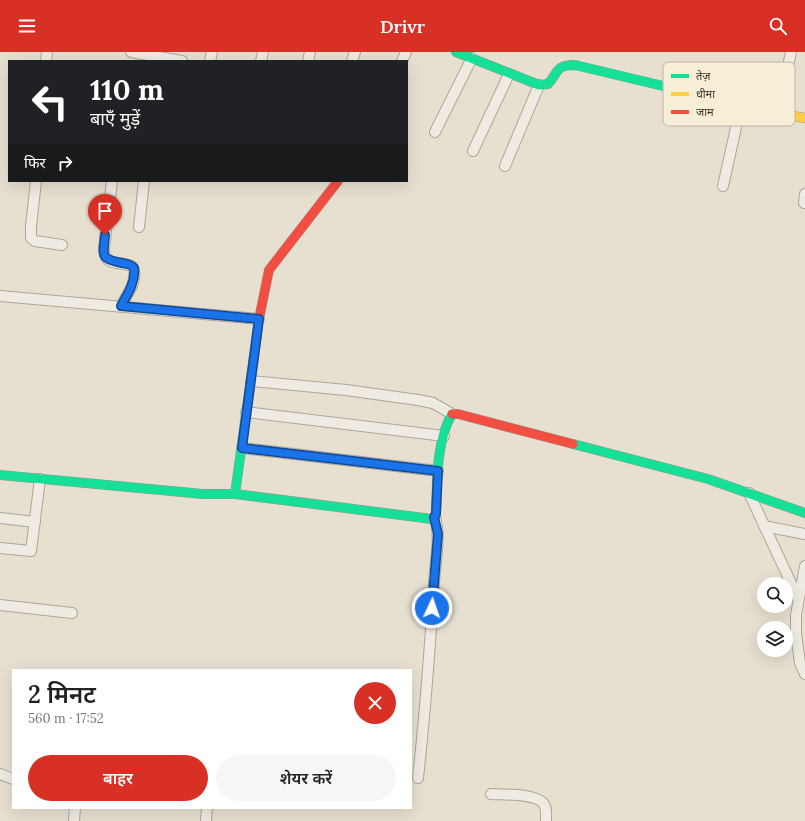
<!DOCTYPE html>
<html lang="hi">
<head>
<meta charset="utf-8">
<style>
	body { margin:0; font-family:Lora,"Noto Sans Devanagari",serif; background:#f6f6f6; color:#222; height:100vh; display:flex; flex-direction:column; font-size:15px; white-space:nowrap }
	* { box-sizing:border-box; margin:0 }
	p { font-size:13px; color:#767676 }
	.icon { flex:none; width:22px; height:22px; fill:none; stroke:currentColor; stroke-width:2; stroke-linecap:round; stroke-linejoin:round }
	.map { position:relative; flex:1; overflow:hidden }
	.drawer { position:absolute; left:12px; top:617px; width:400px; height:140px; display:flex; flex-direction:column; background:#fff; border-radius:0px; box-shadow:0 4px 16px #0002 }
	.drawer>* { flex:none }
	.banner { position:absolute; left:8px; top:8px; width:400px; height:122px; border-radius:0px; box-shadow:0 4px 16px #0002; background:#202124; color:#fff; overflow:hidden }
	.buttons { position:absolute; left:757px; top:525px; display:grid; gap:8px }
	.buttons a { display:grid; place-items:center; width:36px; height:36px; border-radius:50%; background:#fff; box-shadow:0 4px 16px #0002; font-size:20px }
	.pin { position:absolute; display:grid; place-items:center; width:34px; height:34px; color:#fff; margin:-41px -17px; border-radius:50% 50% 50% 0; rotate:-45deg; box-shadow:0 0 4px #0007 }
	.pin .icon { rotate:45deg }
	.me { position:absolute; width:44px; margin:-22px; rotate:3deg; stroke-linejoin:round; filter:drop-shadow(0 0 3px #0008) }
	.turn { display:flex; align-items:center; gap:14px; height:84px; padding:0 16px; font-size:18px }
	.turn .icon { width:52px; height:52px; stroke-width:2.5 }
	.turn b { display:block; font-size:28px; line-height:34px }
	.then { display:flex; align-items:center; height:38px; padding:0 16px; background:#0003; gap:8px; font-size:15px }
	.round { display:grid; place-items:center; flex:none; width:42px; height:42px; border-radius:21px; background:#f6f6f6 }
	.headline { display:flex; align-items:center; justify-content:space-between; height:68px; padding:0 16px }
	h1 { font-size:24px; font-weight:600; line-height:30px }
	.action { display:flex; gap:8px; margin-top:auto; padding:8px 16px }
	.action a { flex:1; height:46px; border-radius:24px; background:#d93025; color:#fff; font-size:16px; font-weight:600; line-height:46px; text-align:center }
	.action a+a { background:#f6f6f6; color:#222 }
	header { display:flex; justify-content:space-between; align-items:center; height:52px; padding:0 16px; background:#d93025; color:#fff; font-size:18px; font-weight:600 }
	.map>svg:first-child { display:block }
</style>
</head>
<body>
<header><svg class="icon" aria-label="menu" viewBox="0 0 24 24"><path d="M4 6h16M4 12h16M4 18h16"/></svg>Drivr<svg class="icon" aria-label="search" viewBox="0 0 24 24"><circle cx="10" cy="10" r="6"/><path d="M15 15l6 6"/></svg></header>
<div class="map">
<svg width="805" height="769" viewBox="0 0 805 769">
	<rect width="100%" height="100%" fill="#e7e0d1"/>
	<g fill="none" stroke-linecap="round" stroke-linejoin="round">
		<g stroke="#ada599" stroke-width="12">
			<g id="street">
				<path d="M131,0L182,9"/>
				<path d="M46,9L47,0"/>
				<path d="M210,9L212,0"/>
				<path d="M261,9L263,0"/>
				<path d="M308,9L310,0"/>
				<path d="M352,9L355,0"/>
				<path d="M402,9L406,0"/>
				<path d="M778,61L791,0"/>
				<path d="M435,80L472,6"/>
				<path d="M473,99L509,22"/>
				<path d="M505,114L539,33"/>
				<path d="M36,129L31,174V186L35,189L62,193"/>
				<path d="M112,129L104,196C104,215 119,209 132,214C140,226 126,244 121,254"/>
				<path d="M723,134L741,53"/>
				<path d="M804,151L805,142"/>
				<path d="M139,175L144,129"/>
				<path d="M0,244L259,267"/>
				<path d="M251,329L346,338L418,348L433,351L452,362"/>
				<path d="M246,360L444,384"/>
				<path d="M242,396L438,419"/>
				<path d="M749,441L798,546"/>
				<path d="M0,466L35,470"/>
				<path d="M764,474L805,482"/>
				<path d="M0,496L31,499L40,427"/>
				<path d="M805,514L796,563V581L800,611L805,622"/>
				<path d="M0,553L72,561"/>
				<path d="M0,722L13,727"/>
				<path d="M418,726C425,661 430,596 434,531C435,510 441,486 435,465"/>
				<path d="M491,742C504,743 534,741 543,751C547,755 546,763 546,769"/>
				<path d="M74,769L75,756"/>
				<path d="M206,769L207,756"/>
			</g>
		</g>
		<g stroke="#9c958a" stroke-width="10">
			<g id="fast">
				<path d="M456,0L539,33L548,32C559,20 555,13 575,13L680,38"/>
				<path d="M573,392L708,427L805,461"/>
				<path d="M0,423L203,442H235L250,333"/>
				<path d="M235,442L432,467L435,465L436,462C437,431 436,389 452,362"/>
			</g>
		</g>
		<g stroke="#9c958a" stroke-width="10">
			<path id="slow" d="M680,38L766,59L805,66"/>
		</g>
		<g stroke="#9c958a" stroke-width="10">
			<g id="jam">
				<path d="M250,333L259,267L269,218L338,129"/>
				<path d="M452,362H458L573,392"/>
			</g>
		</g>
		<use href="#street" stroke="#efebe3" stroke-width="10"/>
		<use href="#fast" stroke="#16e098" stroke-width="9"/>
		<use href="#slow" stroke="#ffcf43" stroke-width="9"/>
		<use href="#jam" stroke="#f24e42" stroke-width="9"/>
	</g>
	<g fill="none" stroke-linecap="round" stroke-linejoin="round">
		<g stroke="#114b97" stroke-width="10">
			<path id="route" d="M105,183C103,204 100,207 122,211C127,212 131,212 134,216C136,230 127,243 121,254L259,267L242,396L438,419L436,462L434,465L438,482L432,556"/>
		</g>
		<use href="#route" stroke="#1a73e8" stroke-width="7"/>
	</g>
	<rect x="663" y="10" width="132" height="64" rx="6" fill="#f7eed8" stroke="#bfb4a1" stroke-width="1"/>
	<rect x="671" y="22" width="18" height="4" fill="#16e098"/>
	<rect x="671" y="40" width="18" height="4" fill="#ffcf43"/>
	<rect x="671" y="58" width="18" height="4" fill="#f24e42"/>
	<g font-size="11" fill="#3d2e20">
		<text x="696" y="28">तेज़</text>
		<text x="696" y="46">धीमा</text>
		<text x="696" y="64">जाम</text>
	</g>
</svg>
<div class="buttons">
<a><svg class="icon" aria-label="search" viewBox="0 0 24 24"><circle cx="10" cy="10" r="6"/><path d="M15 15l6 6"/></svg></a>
<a><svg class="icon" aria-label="layers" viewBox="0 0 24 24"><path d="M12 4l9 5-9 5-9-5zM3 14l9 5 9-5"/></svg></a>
</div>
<div class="pin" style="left:105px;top:183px;background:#d93025"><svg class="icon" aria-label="arrive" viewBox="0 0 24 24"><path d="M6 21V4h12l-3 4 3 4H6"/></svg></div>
<svg class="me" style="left:432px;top:556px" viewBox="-20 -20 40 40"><circle r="17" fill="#1a73e8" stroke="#fff" stroke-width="3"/><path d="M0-11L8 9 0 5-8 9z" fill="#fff"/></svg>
<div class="banner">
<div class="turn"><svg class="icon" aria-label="left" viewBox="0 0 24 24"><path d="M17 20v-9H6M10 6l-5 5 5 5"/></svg><div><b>110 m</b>बाएँ मुड़ें</div></div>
<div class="then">फिर<svg class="icon" aria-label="right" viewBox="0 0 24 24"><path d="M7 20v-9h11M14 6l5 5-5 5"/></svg></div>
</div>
<section class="drawer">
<div class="headline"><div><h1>2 मिनट</h1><p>560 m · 17:52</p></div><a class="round" style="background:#d93025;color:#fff"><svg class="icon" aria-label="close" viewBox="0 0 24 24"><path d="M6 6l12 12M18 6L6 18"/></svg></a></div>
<div class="action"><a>बाहर</a><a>शेयर करें</a></div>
</section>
</div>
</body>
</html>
